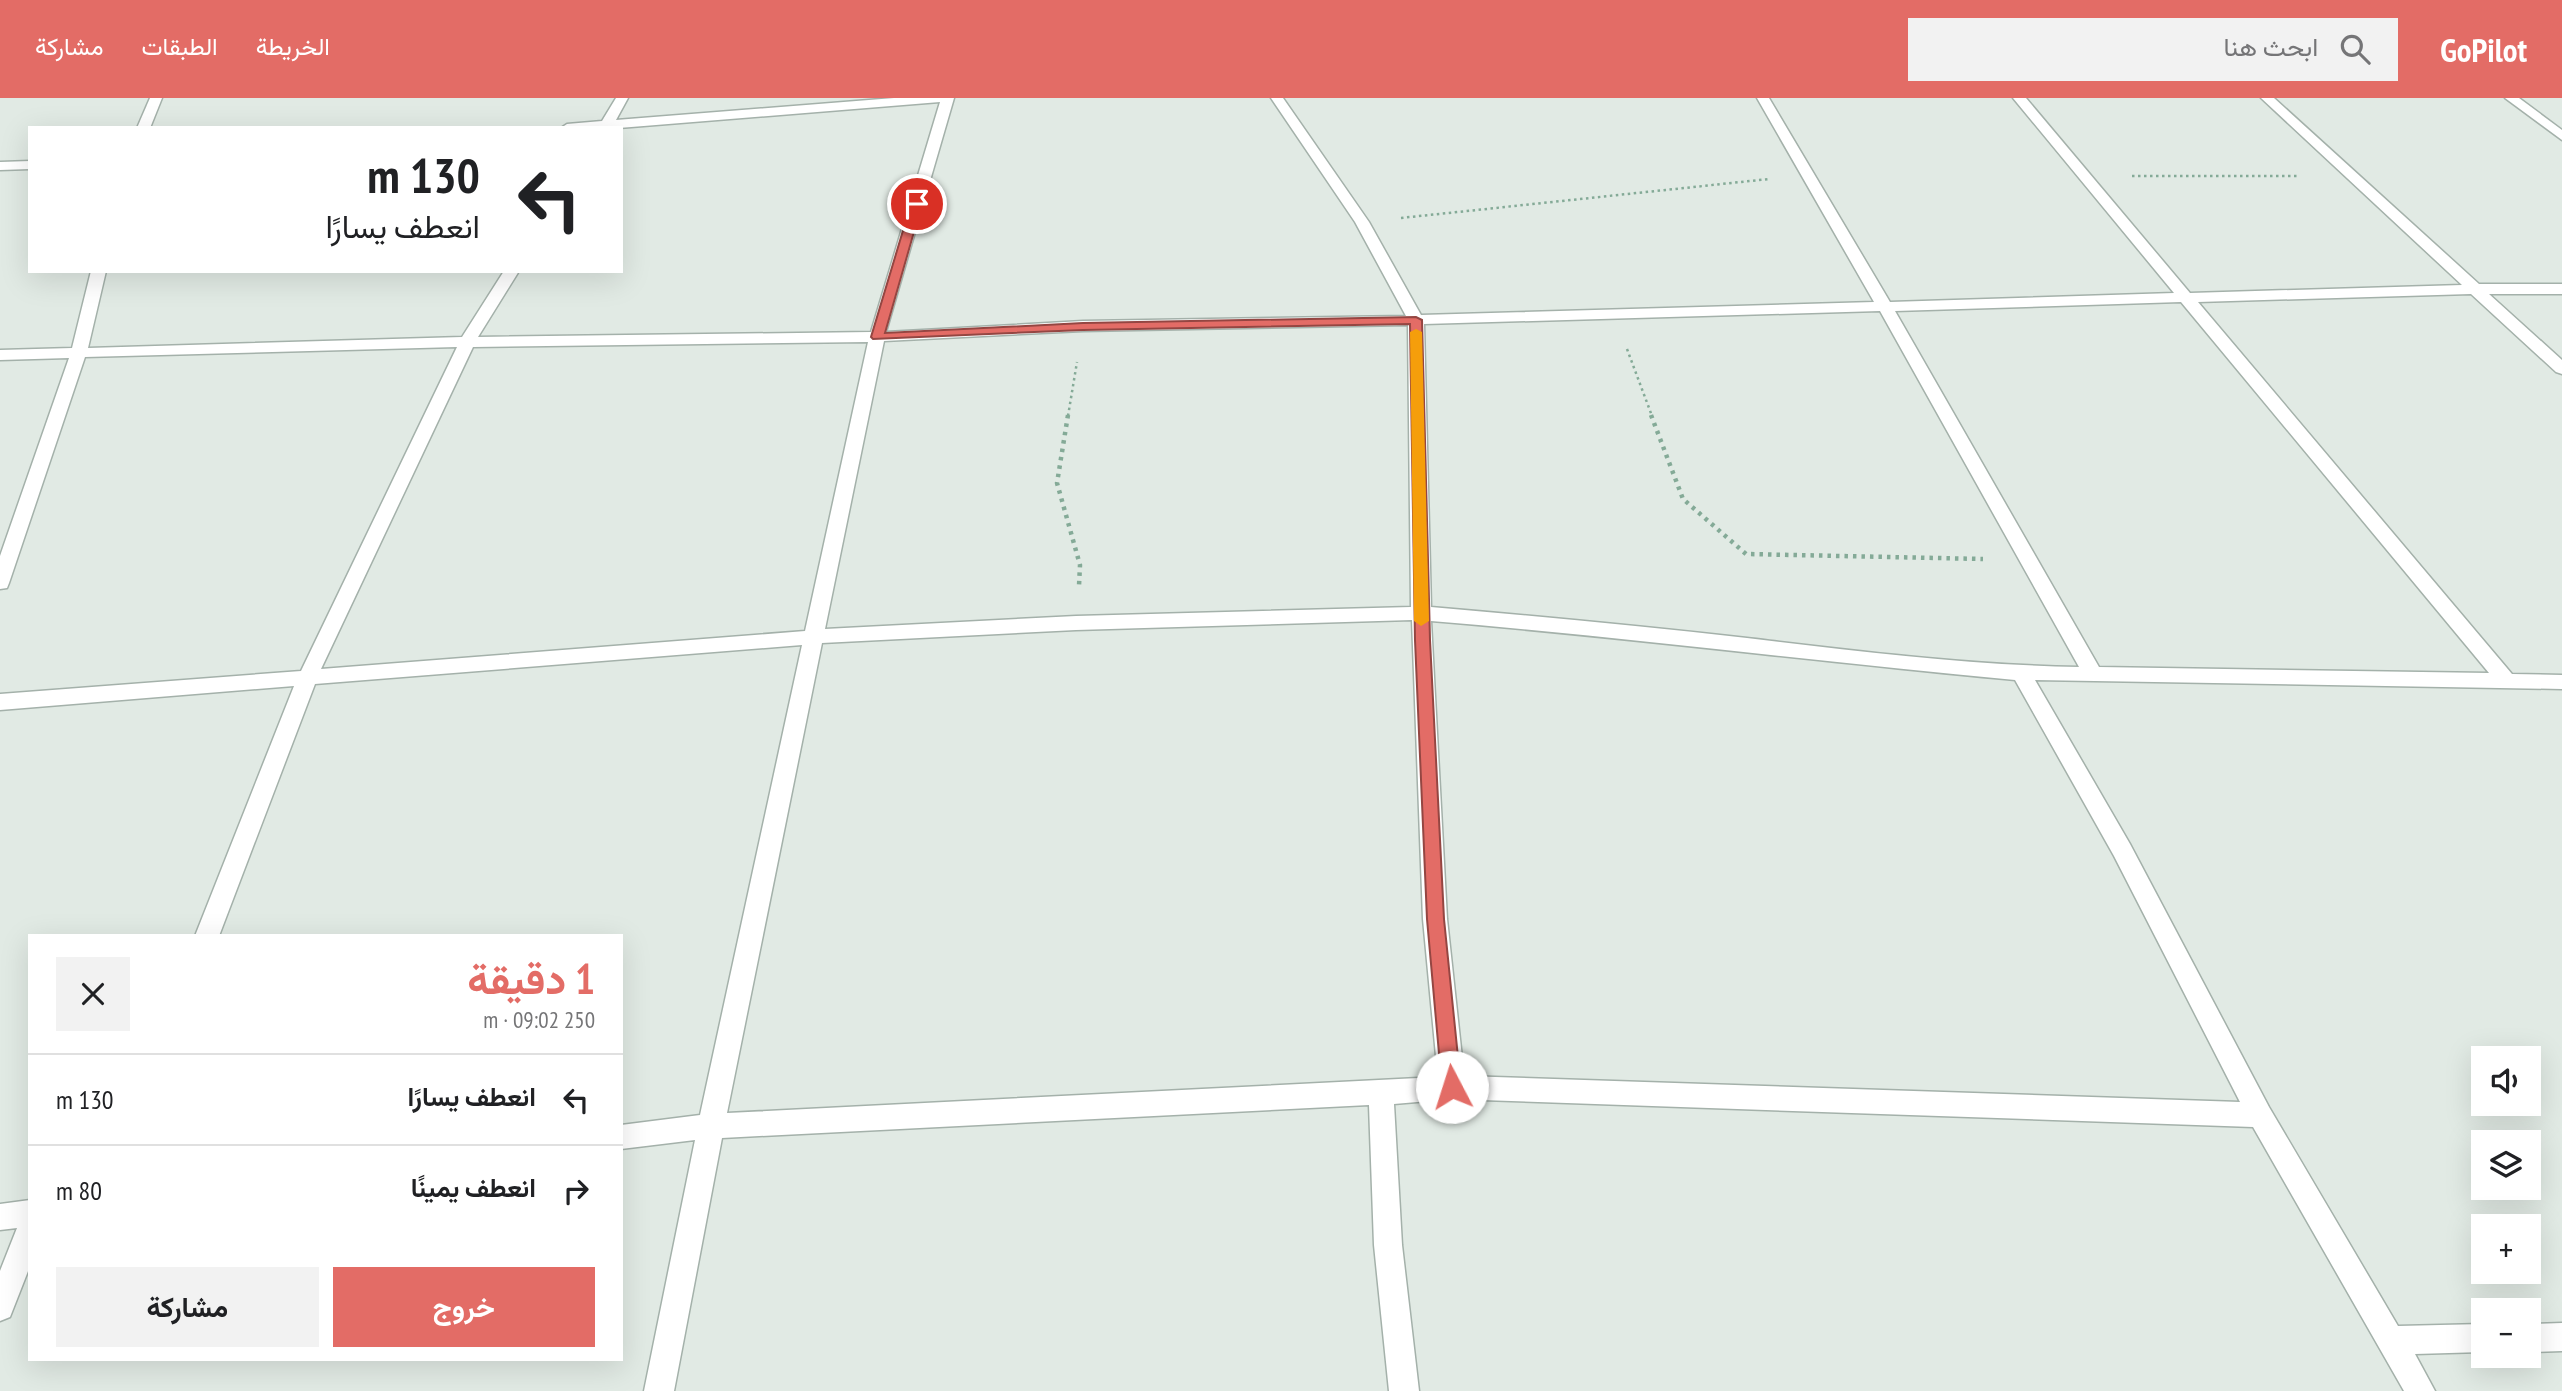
<!DOCTYPE html>
<html lang="ar">
<head>
<meta charset="utf-8">
<style>
	body { margin:0; font-family:"PT Sans Narrow",Vazirmatn,sans-serif; background:#f2f2f2; color:#202124; direction:rtl; height:100vh; display:flex; flex-direction:column; font-size:26px; white-space:nowrap }
	* { box-sizing:border-box; margin:0 }
	p { font-size:23px; color:#757577 }
	.icon { flex:none; width:38px; height:38px; fill:none; stroke:currentColor; stroke-width:2; stroke-linecap:round; stroke-linejoin:round }
	.map { position:relative; flex:1; overflow:hidden; direction:ltr }
	.drawer { position:absolute; left:28px; top:836px; width:595px; height:427px; display:flex; flex-direction:column; background:#fff; border-radius:0px; box-shadow:0 7px 28px #0002; direction:rtl }
	.drawer>* { flex:none }
	.hud { position:absolute; left:28px; top:28px; width:595px; height:147px; border-radius:0px; box-shadow:0 7px 28px #0002; direction:rtl; background:#fff; color:#202124; overflow:hidden }
	.fabs { position:absolute; left:2471px; top:948px; display:grid; gap:14px }
	.fabs a { display:grid; place-items:center; width:70px; height:70px; border-radius:0px; background:#fff; box-shadow:0 7px 28px #0002; font-size:35px }
	.pin { position:absolute; display:grid; place-items:center; width:60px; height:60px; color:#fff; margin:-30px; border:4px solid #fff; border-radius:50%; box-shadow:0 2px 7px #0007 }
	.me { position:absolute; width:77px; margin:-38px; rotate:355deg; stroke-linejoin:round; filter:drop-shadow(0 0 5px #0008) }
	.turn { display:flex; align-items:center; gap:24px; height:147px; padding:0 28px; font-size:32px }
	.turn .icon { width:91px; height:91px; stroke-width:2.5 }
	.turn b { display:block; font-size:49px; line-height:60px }
	.round { display:grid; place-items:center; flex:none; width:74px; height:74px; border-radius:0px; background:#f2f2f2 }
	.headline { display:flex; align-items:center; justify-content:space-between; height:119px; padding:0 28px }
	h1 { font-size:42px; font-weight:700; line-height:52px; color:#e36c66 }
	.primary-button { display:flex; gap:14px; margin-top:auto; padding:14px 28px }
	.primary-button a { flex:1; height:80px; border-radius:0px; background:#e36c66; color:#fff; font-size:28px; font-weight:700; line-height:80px; text-align:center }
	.primary-button a+a { background:#f2f2f2; color:#202124 }
	ul { padding:0; list-style:none }
	li { display:flex; align-items:center; gap:21px; height:91px; padding:0 28px; border-top:2px solid #e0e0e0 }
	li div { flex:1 }
	li b { display:block; font-size:26px }
	li em { font-style:normal }
	header { display:flex; align-items:center; gap:42px; box-sizing:border-box; height:98px; padding:0 35px; background:#e36c66; color:#fff }
	header strong { font-size:33px }
	nav { display:flex; gap:38px; margin-inline-start:auto; font-size:24px }
	.search { width:490px; height:63px; background:#f2f2f2; display:flex; align-items:center; gap:18px; box-sizing:border-box; padding:0 24px; border-radius:0px; color:#757577; font-size:26px }
	.map>svg:first-child { display:block }
</style>
</head>
<body>
<header>
<strong>GoPilot</strong>
<div class="search"><svg class="icon" aria-label="search" viewBox="0 0 24 24"><circle cx="10" cy="10" r="6"/><path d="M15 15l6 6"/></svg>ابحث هنا</div>
<nav><a>الخريطة</a><a>الطبقات</a><a>مشاركة</a></nav>
</header>
<div class="map">
<svg width="2562" height="1293" viewBox="0 0 2562 1293">
	<rect width="100%" height="100%" fill="#e1eae4"/>
	<g fill="none" stroke-linecap="round" stroke-linejoin="round">
		<g stroke="#a4b1aa" stroke-width="3">
			<g id="minor">
				<path d="M150,0H162L150,30H137Z"/>
				<path d="M616,0H628L616,22L894,0H954L886,234L1083,223L1406,218L1355,124L1271,0H1283L1369,124L1421,217L1874,204L1757,0H1769L1890,204L2174,195L2013,0H2026L2190,195L2462,187L2261,0H2274L2479,186H2562V196H2489L2562,262V276L2556,274L2471,196L2198,204L2512,576L2562,577V591L2035,582L2130,746L2269,1009L2398,1228L2483,1226V1254L2415,1256L2435,1293H2404L2253,1029L1452,1001L1394,1006L1402,1147L1419,1293H1389L1374,1147L1369,1007L722,1040L674,1293H644L695,1042L621,1051V1027L700,1017L802,547L315,586L219,838H195L294,588L0,612V596L301,573L457,249L85,259L9,485L7,490L0,491V458L69,260L0,262V252L72,250L91,173H106L88,250L462,239L504,173H519L478,239L871,234L940,4L619,30H561L567,26L602,23ZM2181,204L2489,575L2099,569L1895,213ZM1880,213L2079,569C1968,567 1857,553 1747,540C1641,528 1536,518 1431,509L1424,226ZM1408,227L1411,509L1076,518L825,531L884,243L1083,233ZM868,244L805,533L321,571L473,249ZM1412,522L1423,821L1438,979L727,1015L822,545L1076,532ZM1431,523C1626,539 1820,564 2015,582L2114,758L2240,1004L1464,978L1447,821Z"/>
				<path d="M2505,0H2519L2562,32V42Z"/>
				<path d="M30,63V71L0,72V64Z"/>
				<path d="M30,1102V1168L10,1219L0,1223V1173L17,1130L0,1132V1106Z"/>
				<path d="M2562,1225V1253L2529,1254V1226Z"/>
			</g>
		</g>
		<g stroke="#84aa97" stroke-width="2.5" stroke-dasharray="2.5 3.5" stroke-linecap="butt">
			<path d="M2132,78H2298"/>
			<path d="M1401,120L1769,81"/>
			<path d="M1627,251L1652,318"/>
			<path d="M1068,318L1077,264"/>
		</g>
		<g stroke="#84aa97" stroke-width="4.5" stroke-dasharray="3.5 5" stroke-linecap="butt">
			<path d="M1068,317L1057,385L1080,467L1079,488"/>
			<path d="M1651,317L1683,401L1746,456L1983,461"/>
		</g>
		<use href="#minor" fill="#fff" fill-rule="evenodd"/>
	</g>
	<path fill="#e36c66" stroke="#944642" stroke-width="2" d="M917,103L922,106L885,235L1083,225L1416,219L1422,222L1430,542L1444,821L1461,989L1458,995L1452,998L1445,995L1442,989L1427,821L1415,542L1410,226L1083,232L873,241L871,239L911,106Z"/>
	<path fill="#f59e0b" d="M1416,231L1422,234L1429,523L1421,528L1414,523L1410,234Z"/>
</svg>
<div class="fabs">
<a><svg class="icon" aria-label="sound" viewBox="0 0 24 24"><path d="M4 9h4l5-4v14l-5-4H4zM17 9q2 3 0 6"/></svg></a>
<a><svg class="icon" aria-label="layers" viewBox="0 0 24 24"><path d="M12 4l9 5-9 5-9-5zM3 14l9 5 9-5"/></svg></a>
<a>+</a>
<a>−</a>
</div>
<div class="pin" style="left:917px;top:106px;background:#d93025"><svg class="icon" aria-label="arrive" viewBox="0 0 24 24"><path d="M6 21V4h12l-3 4 3 4H6"/></svg></div>
<svg class="me" style="left:1452px;top:989px" viewBox="-20 -20 40 40"><circle r="19" fill="#fff"/><path d="M0-13L10 11 0 6-10 11z" fill="#e36c66"/></svg>
<div class="hud">
<div class="turn"><svg class="icon" aria-label="left" viewBox="0 0 24 24"><path d="M17 20v-9H6M10 6l-5 5 5 5"/></svg><div><b>130 m</b>انعطف يسارًا</div></div>
</div>
<section class="drawer">
<div class="headline"><div><h1>1 دقيقة</h1><p>250 m · 09:02</p></div><a class="round"><svg class="icon" aria-label="close" viewBox="0 0 24 24"><path d="M6 6l12 12M18 6L6 18"/></svg></a></div>
<ul>
<li><svg class="icon" aria-label="left" viewBox="0 0 24 24"><path d="M17 20v-9H6M10 6l-5 5 5 5"/></svg><div><b>انعطف يسارًا</b></div><em>130 m</em></li>
<li><svg class="icon" aria-label="right" viewBox="0 0 24 24"><path d="M7 20v-9h11M14 6l5 5-5 5"/></svg><div><b>انعطف يمينًا</b></div><em>80 m</em></li>
</ul>
<div class="primary-button"><a>خروج</a><a>مشاركة</a></div>
</section>
</div>
</body>
</html>
